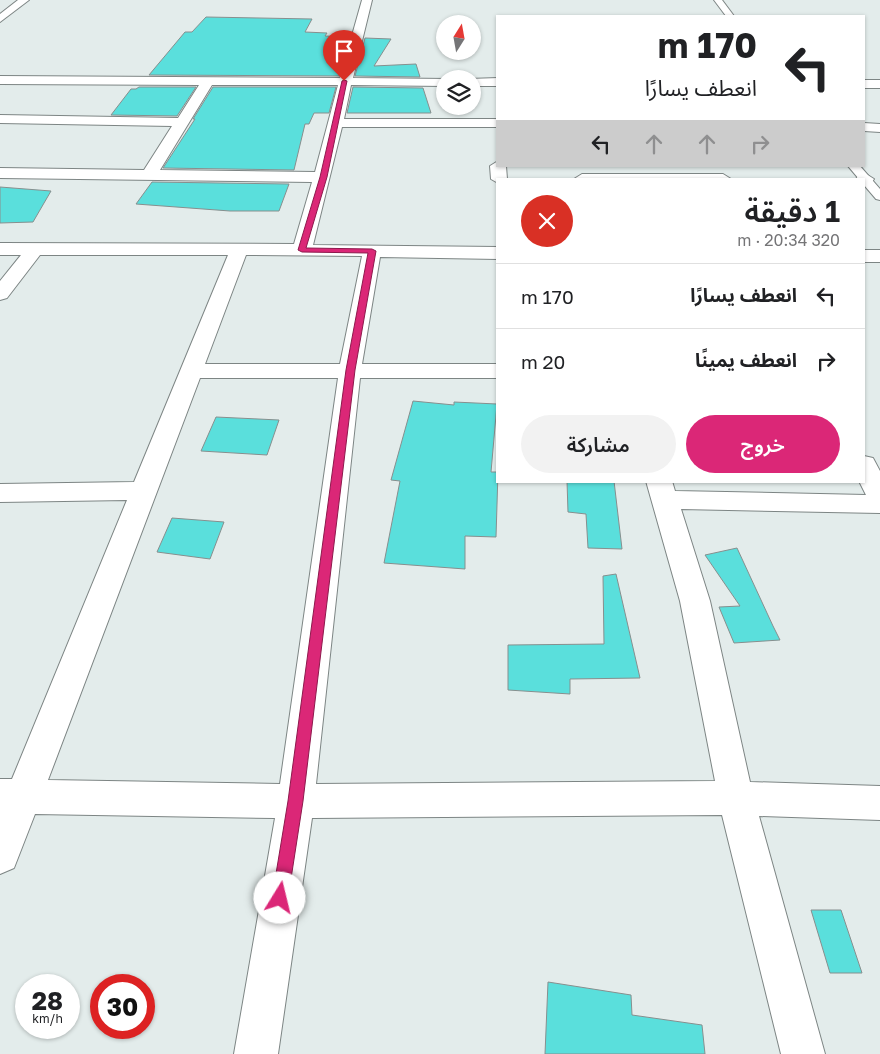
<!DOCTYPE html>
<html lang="ar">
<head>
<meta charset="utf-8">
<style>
	body { margin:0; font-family:"Golos Text","Noto Sans Arabic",sans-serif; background:#f2f2f2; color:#202124; direction:rtl; height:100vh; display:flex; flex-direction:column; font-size:19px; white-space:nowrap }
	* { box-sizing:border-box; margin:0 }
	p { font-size:16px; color:#757577 }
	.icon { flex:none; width:28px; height:28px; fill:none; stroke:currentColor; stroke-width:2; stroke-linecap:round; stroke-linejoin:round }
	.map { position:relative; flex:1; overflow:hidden; direction:ltr }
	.side { position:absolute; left:496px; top:178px; width:369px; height:305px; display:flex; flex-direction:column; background:#fff; border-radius:0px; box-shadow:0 1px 4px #0004; direction:rtl }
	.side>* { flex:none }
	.guide { position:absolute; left:496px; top:15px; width:369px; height:152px; border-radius:0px; box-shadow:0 1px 4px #0004; direction:rtl; background:#fff; color:#202124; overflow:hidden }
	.needle { width:32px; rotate:11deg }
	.tools { position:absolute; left:436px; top:15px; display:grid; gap:10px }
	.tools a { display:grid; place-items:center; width:45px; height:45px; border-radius:50%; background:#fff; box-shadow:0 1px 4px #0004; font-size:25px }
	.speed { position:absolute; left:15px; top:974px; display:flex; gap:10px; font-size:25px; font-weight:700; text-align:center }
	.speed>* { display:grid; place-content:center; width:65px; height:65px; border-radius:50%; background:#fff; box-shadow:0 1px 4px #0004; line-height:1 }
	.speed small { font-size:12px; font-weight:400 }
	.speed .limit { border:8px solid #d22; background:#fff; color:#111 }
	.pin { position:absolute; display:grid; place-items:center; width:42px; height:42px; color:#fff; margin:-51px -21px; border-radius:50% 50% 50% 0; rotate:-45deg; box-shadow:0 0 5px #0007 }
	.pin .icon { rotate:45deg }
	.me { position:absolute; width:55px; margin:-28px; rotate:9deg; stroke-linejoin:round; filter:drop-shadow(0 0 4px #0008) }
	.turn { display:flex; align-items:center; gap:18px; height:105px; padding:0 25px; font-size:22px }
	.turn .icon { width:65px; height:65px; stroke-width:2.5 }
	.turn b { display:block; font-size:35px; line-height:42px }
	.lanes { display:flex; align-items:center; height:48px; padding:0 25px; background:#0003; justify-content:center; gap:25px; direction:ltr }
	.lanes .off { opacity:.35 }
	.round { display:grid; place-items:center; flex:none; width:52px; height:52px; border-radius:26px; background:#f2f2f2 }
	.headline { display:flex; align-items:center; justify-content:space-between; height:85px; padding:0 25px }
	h1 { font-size:30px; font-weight:600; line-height:38px }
	.button { display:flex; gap:10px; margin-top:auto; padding:10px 25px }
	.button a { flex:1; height:58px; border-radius:30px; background:#db2777; color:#fff; font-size:20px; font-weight:600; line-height:58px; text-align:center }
	.button a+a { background:#f2f2f2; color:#202124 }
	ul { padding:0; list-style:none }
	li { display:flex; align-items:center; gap:15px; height:65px; padding:0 25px; border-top:1px solid #e0e0e0 }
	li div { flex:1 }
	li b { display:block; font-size:19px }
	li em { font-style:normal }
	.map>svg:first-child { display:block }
</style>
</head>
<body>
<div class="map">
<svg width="880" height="1054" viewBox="0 0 880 1054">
	<rect width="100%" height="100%" fill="#e3eceb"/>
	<g fill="#5adfdc" stroke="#878f8e">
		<path d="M206,17L312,19L305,32L327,33L325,36L350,37L339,76L149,75L185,32H192Z"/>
		<path d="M365,38L391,39L374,66L416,64L420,77L355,76Z"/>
		<path d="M139,87H196L177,116L111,115L131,89H136Z"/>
		<path d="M213,87H336L329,113H314L309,124H305L294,170L163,168L195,119H193Z"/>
		<path d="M353,87L423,88L431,113H347Z"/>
		<path d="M152,182L289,184L279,211H230L136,204Z"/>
		<path d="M0,187L51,191L33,222L0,223Z"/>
		<path d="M413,401L454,405V402L497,404L491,472H498L496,537L465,536V569L384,563L400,481L391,480Z"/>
		<path d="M216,417L279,420L267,455L201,451Z"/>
		<path d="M567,481H614L622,549L588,548L586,514L568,512Z"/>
		<path d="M172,518L224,522L210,559L157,552Z"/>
		<path d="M737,548L773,626L780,640L734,643L719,607L740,606L705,555Z"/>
		<path d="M616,574L640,678L570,679V694L508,690V645L604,644L603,576Z"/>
		<path d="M811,910H841L862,973H830Z"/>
		<path d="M548,982L631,995L632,1015L702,1025L705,1054H545Z"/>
	</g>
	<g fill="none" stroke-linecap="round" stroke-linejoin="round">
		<g stroke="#7d8584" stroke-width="2">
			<g id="lane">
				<path d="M714,0H722L734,16H726Z"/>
				<path d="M848,166H860L880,189V200L876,199L864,185V179H859Z"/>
			</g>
		</g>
		<g stroke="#7d8584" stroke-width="2">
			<g id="street">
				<path d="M18,0H29L0,22V14Z"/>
				<path d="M362,0H372L353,78L448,79H445V86L351,85L344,119H498V127H342L313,245L498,247V259L380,257L362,364H498V378H360L316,784L715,781L680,601L646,481H672L675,491L866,495L859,481H864V456L873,458L880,471V513L681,509L710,601L750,782L880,786V820L759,816L825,1054H781L722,815L312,818L278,1054H234L275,818L35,814L14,868L0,874V779H12L127,500L0,502V484L134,482L228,255H40L7,298L0,300V281L21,255H0V243L294,244L312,182L0,178V168L144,170L172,126L0,123V115L178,118L199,85L0,84V76L340,78ZM212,85H338L315,172L160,170ZM246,255L362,256L340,364H205ZM200,378H338L280,784L48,780Z"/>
				<path d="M498,78V86H472V79H469Z"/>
				<rect x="864" y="80" width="16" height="8"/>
				<path d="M864,123L880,124V132L864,131Z"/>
				<path d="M498,161V166H506L507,179H498V183L491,179L490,166Z"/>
				<path d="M582,174H723L731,179H574Z"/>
				<path d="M866,174L874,179L872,182L864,184V179H856L858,176Z"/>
				<rect x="864" y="250" width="16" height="12"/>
			</g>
		</g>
		<use href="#lane" fill="#fff" fill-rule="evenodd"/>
		<use href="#street" fill="#fff" fill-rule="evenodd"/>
	</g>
	<path fill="#db2777" stroke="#8e194d" d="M344,80L347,81L327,177L306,248L372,249L376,251L355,370L303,801L288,898L286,904L280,907L274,904L272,898L288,801L346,370L368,253L302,252L298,250L320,177L342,81Z"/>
</svg>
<div class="tools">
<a><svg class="needle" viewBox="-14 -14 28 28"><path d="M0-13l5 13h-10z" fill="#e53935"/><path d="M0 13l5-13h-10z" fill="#757577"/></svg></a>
<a><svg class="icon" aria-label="layers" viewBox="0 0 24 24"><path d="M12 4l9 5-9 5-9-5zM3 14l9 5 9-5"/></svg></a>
</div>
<div class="speed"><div>28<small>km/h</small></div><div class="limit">30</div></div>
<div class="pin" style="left:344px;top:81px;background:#d93025"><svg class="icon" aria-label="arrive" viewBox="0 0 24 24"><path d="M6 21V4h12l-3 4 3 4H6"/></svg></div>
<svg class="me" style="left:280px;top:898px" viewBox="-20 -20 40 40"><circle r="19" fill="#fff"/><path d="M0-13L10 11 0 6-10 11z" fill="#db2777"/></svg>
<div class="guide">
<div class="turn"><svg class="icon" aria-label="left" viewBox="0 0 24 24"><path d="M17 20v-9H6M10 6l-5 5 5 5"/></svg><div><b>170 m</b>انعطف يسارًا</div></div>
<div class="lanes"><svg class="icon" aria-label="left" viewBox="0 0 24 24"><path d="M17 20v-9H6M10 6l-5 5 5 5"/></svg><svg class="icon off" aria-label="ahead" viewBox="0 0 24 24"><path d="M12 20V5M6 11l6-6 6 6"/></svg><svg class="icon off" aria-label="ahead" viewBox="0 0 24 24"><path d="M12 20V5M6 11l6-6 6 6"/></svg><svg class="icon off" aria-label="right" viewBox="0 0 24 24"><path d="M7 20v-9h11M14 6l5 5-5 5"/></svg></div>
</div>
<section class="side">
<div class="headline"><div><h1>1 دقيقة</h1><p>320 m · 20:34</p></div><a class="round" style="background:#d93025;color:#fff"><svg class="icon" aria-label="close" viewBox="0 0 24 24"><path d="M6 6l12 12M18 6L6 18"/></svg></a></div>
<ul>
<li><svg class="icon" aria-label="left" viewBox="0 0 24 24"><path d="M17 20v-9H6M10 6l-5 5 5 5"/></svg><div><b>انعطف يسارًا</b></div><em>170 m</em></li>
<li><svg class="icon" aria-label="right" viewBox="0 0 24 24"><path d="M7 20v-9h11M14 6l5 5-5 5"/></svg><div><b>انعطف يمينًا</b></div><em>20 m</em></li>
</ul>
<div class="button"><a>خروج</a><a>مشاركة</a></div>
</section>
</div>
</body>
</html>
